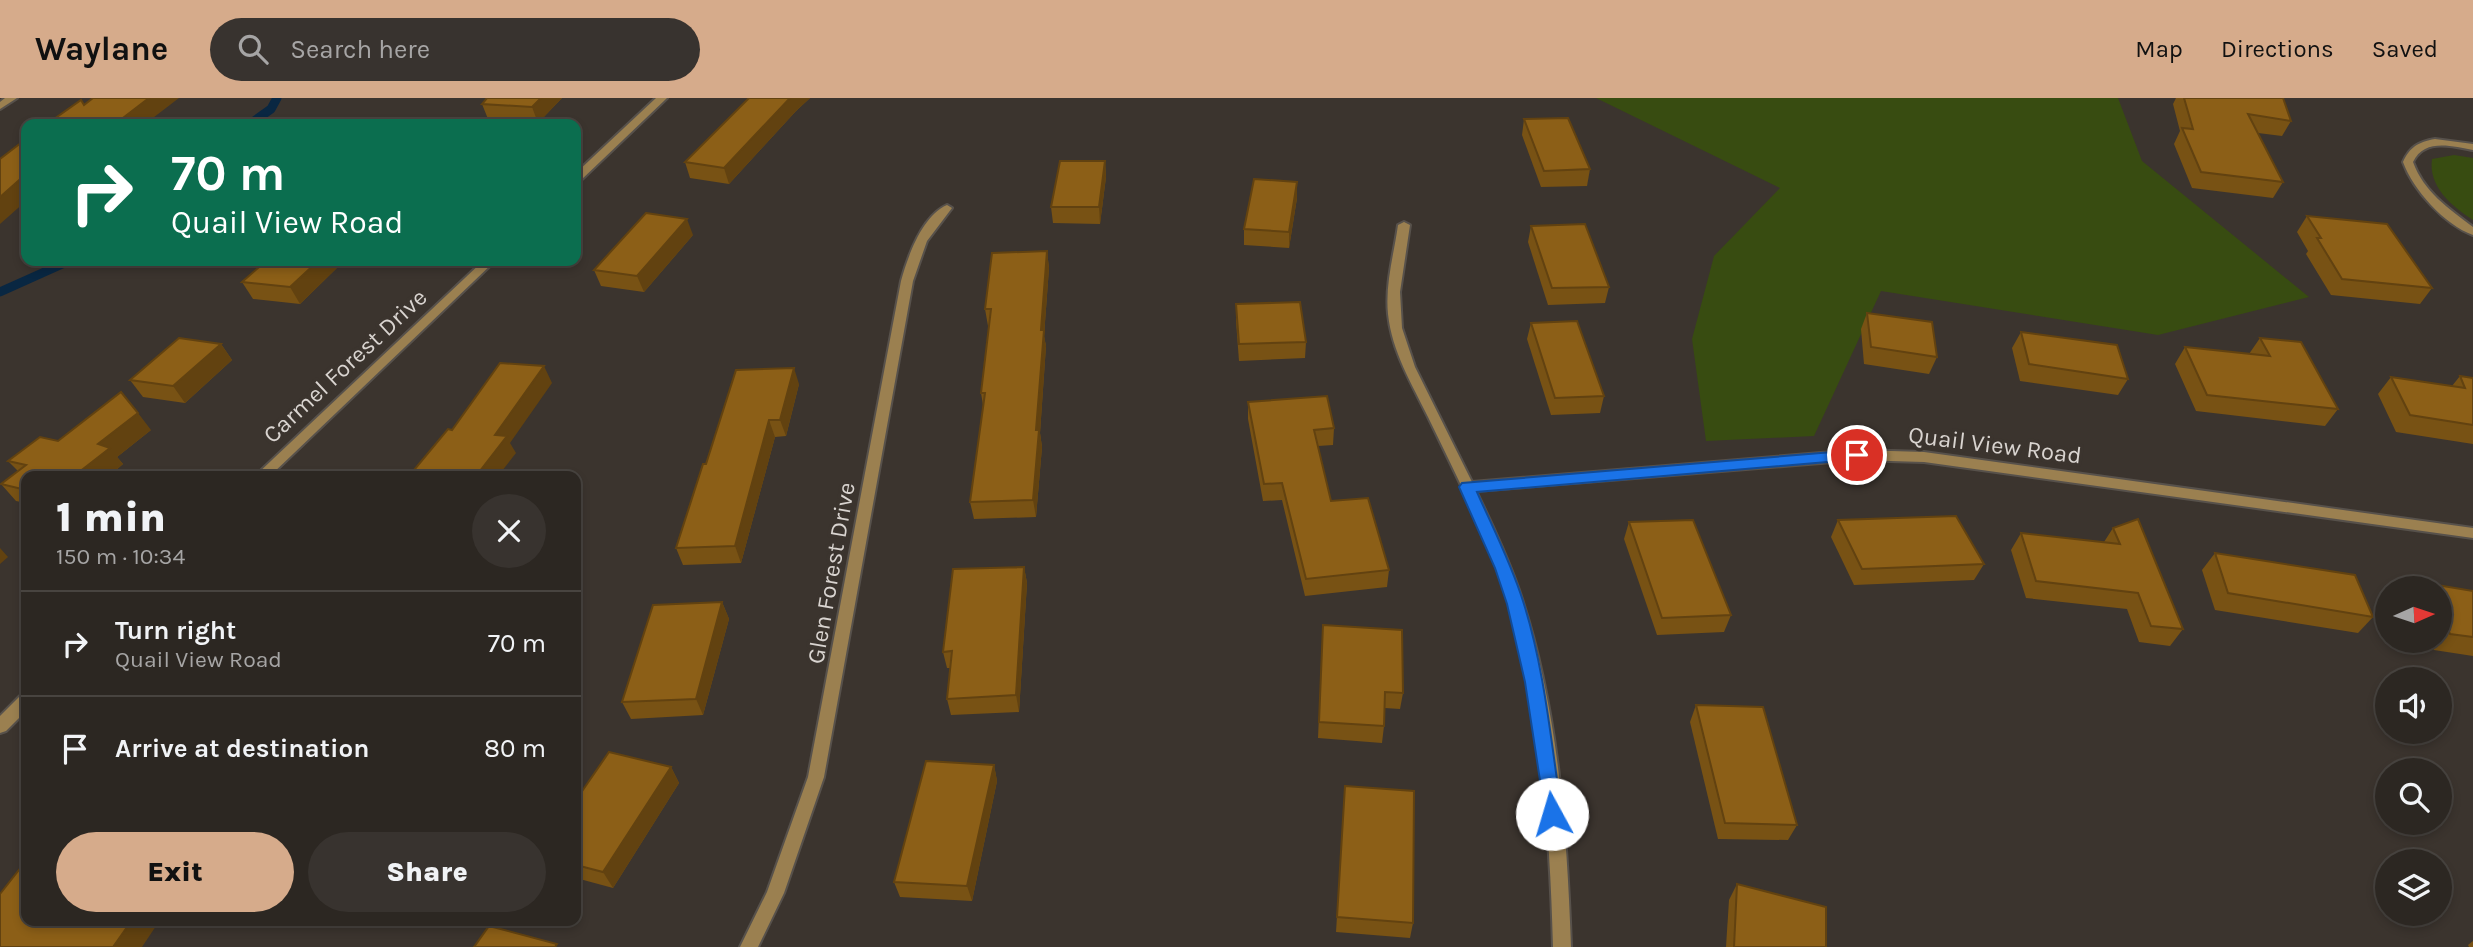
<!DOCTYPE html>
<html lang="en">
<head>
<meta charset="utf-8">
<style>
	body { margin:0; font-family:Karla,sans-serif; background:#38332f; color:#f1f3f6; height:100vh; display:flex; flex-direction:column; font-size:26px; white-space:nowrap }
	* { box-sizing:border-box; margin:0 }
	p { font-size:23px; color:#a6a5a5 }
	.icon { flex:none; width:38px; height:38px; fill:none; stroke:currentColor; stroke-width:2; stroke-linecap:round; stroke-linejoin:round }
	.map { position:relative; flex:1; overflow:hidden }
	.panel { position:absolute; left:21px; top:373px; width:560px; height:455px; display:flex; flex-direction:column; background:#2c2722; border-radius:14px; box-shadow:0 4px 10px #0003,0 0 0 2px #484440 }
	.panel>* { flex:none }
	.top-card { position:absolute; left:21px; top:21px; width:560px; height:147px; border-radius:14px; box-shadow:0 4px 10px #0003,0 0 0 2px #484440; background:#0b6e4f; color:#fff; overflow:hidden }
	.needle { width:46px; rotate:87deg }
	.buttons { position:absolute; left:2375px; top:478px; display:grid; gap:14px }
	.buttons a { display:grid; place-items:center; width:77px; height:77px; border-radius:50%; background:#2c2722; box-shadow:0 4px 10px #0003,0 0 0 2px #484440; font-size:35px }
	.pin { position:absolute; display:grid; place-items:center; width:60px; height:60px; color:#fff; margin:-30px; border:4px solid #fff; border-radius:50%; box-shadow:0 2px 7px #0007 }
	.me { position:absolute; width:77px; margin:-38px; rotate:354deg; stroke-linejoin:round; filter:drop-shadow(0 0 5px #0008) }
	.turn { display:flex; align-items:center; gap:24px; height:147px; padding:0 35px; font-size:32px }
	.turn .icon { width:91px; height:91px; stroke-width:2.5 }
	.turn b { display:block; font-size:49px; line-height:60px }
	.round { display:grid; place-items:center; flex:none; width:74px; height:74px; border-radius:37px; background:#38332f }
	.overview { display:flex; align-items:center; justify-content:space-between; height:119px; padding:0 35px }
	h1 { font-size:42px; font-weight:800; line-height:52px }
	.action { display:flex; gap:14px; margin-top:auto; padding:14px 35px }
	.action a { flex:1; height:80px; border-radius:42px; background:#d6ab8b; color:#111; font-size:28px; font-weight:800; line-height:80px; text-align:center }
	.action a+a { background:#38332f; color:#f1f3f6 }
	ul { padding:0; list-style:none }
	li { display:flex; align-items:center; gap:21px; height:105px; padding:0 35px; border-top:2px solid #484440 }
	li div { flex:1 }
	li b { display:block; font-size:26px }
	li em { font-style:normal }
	header { display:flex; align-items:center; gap:42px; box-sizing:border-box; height:98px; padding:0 35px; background:#d6ab8b; color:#111 }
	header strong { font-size:33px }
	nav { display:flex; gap:38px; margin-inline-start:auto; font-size:24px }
	.search { width:490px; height:63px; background:#38332f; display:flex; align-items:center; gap:18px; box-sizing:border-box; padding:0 24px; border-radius:38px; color:#a6a5a5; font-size:26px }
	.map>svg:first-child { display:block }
</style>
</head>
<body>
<header>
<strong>Waylane</strong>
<div class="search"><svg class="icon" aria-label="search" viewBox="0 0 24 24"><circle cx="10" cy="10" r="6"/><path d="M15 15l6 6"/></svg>Search here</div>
<nav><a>Map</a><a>Directions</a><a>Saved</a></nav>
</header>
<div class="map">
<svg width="2473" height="849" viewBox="0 0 2473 849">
	<rect width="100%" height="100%" fill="#3b342e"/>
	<g fill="#384c11">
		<path d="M1596,0H2118L2142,63L2309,199L2158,237L1881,193L1814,338L1706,343L1692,241L1714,158L1780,90Z"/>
		<path d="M2454,57L2473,60V122C2451,108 2428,88 2432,61Z"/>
	</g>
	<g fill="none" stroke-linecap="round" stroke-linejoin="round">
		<g stroke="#092742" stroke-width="9">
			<path d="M250,26L271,11L277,0"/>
			<path d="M0,194L69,163"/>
		</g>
		<g stroke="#57514b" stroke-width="4">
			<g id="street">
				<path d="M5,0H17L0,11V4Z"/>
				<path d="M656,0H667L580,83L576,84V75Z"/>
				<path d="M2435,41L2473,46V52C2452,48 2424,40 2413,64C2424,94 2448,110 2473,129V137C2445,127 2413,92 2403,64C2410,49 2418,44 2435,41Z"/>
				<path d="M947,107L952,110L927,143L913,183L824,679L784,795L758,849H740L767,794L808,679L901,183C908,158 922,118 947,107Z"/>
				<path d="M1404,124L1410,127L1400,194L1402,230L1415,269L1472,384L1857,352L1924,354L2473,430V440L1924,364L1857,362L1476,393C1493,428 1510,464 1522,501C1558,612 1567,733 1571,849H1553C1550,733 1541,615 1508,503C1488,439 1457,379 1428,319C1412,286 1392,254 1388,216C1385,186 1394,156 1398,127Z"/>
				<path d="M483,163H495L270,378H255Z"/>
				<path d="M26,597V613L6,633L0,635V618L20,598Z"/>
			</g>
		</g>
		<use href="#street" fill="#9b8050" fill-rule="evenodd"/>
	</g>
	<g fill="#785214">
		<path d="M562,0L538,25L488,21L482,6Z"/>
		<path d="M749,0H810L796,13L729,86L690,80L685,64Z"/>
		<path d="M2176,0H2283L2291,23L2282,38L2258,35L2283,84L2273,100L2192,90L2174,46L2180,33L2173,6Z"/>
		<path d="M1524,21L1590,71L1587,88L1541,89L1522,37Z"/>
		<path d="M1105,63L1106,79L1100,126L1053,125L1051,109Z"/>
		<path d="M1297,84V100L1289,150L1244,147V131Z"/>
		<path d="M2307,118L2432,190L2420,206L2331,197L2306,156L2308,153L2297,134Z"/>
		<path d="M1531,128L1609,189L1605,205L1548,207L1528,144Z"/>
		<path d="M693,137L644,194L601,188L594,172Z"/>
		<path d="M1047,153L1049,170L1044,238L1046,248L1040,335L1042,349L1036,419L974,421L970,404L983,307L981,295L989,228H988L985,211Z"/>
		<path d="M266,163H344L300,206L253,201L242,184Z"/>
		<path d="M1236,206L1306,244L1305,260L1239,263L1236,223Z"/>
		<path d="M1867,215L1937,259L1929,276L1864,266L1861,231Z"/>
		<path d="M1531,225L1604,298L1600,315L1551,317L1527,241Z"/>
		<path d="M2021,234L2128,281L2118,297L2020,283L2012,250Z"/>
		<path d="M2260,240L2338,311L2325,328L2196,313L2175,266L2185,249L2249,256Z"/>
		<path d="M221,246L232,262L185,305L143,299L130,282Z"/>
		<path d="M2460,278L2473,280V346L2396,334L2378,296L2391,279L2452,288Z"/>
		<path d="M799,286L786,338L775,339L741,465L683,467L676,450L706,366Z"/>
		<path d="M1248,304L1334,330L1333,347L1318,348L1331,403L1389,472L1387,489L1305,498L1282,402L1263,403L1248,321Z"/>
		<path d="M151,332L117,359L123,366L109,378H26V405L16,403L1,386L18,373L8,363L58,343Z"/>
		<path d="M1838,422L1984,466L1974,482L1854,487L1831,439Z"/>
		<path d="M1629,424L1731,517L1724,534L1657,537L1624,441Z"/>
		<path d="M2113,430L2183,531L2170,548L2139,544L2127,511L2026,500L2011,452L2021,435L2104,444Z"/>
		<path d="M2215,455L2373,519L2358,535L2215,512L2202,472Z"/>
		<path d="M1024,469L1027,485L1019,614L951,617L947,601L950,570H947L943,554Z"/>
		<path d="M2425,485L2473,493V558L2434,552L2429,542H2440V490H2421Z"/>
		<path d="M722,504L729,521L703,617L631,621L622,604Z"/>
		<path d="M1322,544L1403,595L1400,611L1385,610L1384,628L1382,645L1318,640Z"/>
		<path d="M1696,607L1797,727L1788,742L1718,741L1690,624Z"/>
		<path d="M994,667L997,683L972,803L900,799L894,784Z"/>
		<path d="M671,669L679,685L613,790L576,780V702Z"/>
		<path d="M1345,688L1413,825L1410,840L1336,834Z"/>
		<path d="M1737,786L1826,849H1726L1729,802Z"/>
		<path d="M2473,843V849H2469L2468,847Z"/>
	</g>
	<g fill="#624210">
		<path d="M149,0H179L145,26H115Z"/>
		<path d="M541,0H562L538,25L532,9Z"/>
		<path d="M790,0H810L796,13L729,86L724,70Z"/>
		<path d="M1105,63L1106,79L1100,126L1099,109Z"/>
		<path d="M26,76V103L0,126V99Z"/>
		<path d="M1297,84V100L1289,150V134Z"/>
		<path d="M687,121L693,137L644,194L637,178Z"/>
		<path d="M1047,153L1049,170L1044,238L1046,248L1040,335L1042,349L1036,419L1033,402L1041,232Z"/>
		<path d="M318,163H344L300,206L290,189Z"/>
		<path d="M221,246L232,262L185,305L173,288Z"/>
		<path d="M544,268L552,285L510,345L516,355L498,378H476L495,337Z"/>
		<path d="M794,270L799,286L786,338L780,322Z"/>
		<path d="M138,315L151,332L117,359L123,366L109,378H74L98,346Z"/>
		<path d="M769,322L775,339L741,465L735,448Z"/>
		<path d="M0,450L8,459L0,466Z"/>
		<path d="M1024,469L1027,485L1019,614L1016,597Z"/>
		<path d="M722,504L729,521L703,617L696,601Z"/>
		<path d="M994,667L997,683L972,803L967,788Z"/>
		<path d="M671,669L679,685L613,790L603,774Z"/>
		<path d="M132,822H160L142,849H113Z"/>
	</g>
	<g fill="#8c5f17" stroke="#624210" stroke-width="2">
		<path d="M93,0H149L115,26H47L81,2L84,7Z"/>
		<path d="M487,0H541L532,9L482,6Z"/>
		<path d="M749,0H790L724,70L685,64Z"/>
		<path d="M2184,0H2283L2291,23L2248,16L2283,84L2201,74L2182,30L2193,31Z"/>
		<path d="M1568,20L1590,71L1544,73L1524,21Z"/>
		<path d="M26,41V76L0,99V61Z"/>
		<path d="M1060,63H1105L1099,109H1051Z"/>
		<path d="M1254,81L1297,84L1289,134L1244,131Z"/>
		<path d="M646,115L687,121L637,178L594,172Z"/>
		<path d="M2307,118L2387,126L2432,190L2342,181L2317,140H2321Z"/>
		<path d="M1585,126L1609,189L1552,190L1531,128Z"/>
		<path d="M1047,153L1041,232H1044L1036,332H1039L1033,402L970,404L985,295H981L991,211H985L992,155Z"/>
		<path d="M266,163H318L290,189L242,184Z"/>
		<path d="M1300,204L1306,244L1239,246L1236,206Z"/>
		<path d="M1867,215L1932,224L1937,259L1871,249Z"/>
		<path d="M1577,223L1604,298L1555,300L1531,225Z"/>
		<path d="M2021,234L2117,247L2128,281L2029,266Z"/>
		<path d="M179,240L221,246L173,288L130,282Z"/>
		<path d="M2260,240L2301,244L2338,311L2207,297L2185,249L2270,258Z"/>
		<path d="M500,265L544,268L495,337L507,338L476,378H409L448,331L452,332Z"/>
		<path d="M794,270L780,322H769L735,448L676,450L703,366H706L736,272Z"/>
		<path d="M2460,278L2473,280V327L2410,317L2391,279L2465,290Z"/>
		<path d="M121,294L138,315L98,346L110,350L74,378H26V392L1,386L26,367L8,363L40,339L58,343Z"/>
		<path d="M1327,298L1334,330L1314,332L1331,403L1368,400L1389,472L1306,481L1282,385L1264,386L1248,304Z"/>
		<path d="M1956,418L1984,466L1862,471L1838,422Z"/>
		<path d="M2138,421L2183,531L2151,528L2138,495L2036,483L2021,435L2120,446L2113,430Z"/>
		<path d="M1693,422L1731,517L1662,520L1629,424Z"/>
		<path d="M2215,455L2355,477L2373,519L2228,495Z"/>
		<path d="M1024,469L1016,597L947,601L952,553L943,554L953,471Z"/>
		<path d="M2425,485L2473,493V539L2450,536L2440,514V490H2427Z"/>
		<path d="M722,504L696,601L622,604L653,507Z"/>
		<path d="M1323,527L1402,532L1403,595L1385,594L1384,628L1319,624Z"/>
		<path d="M1696,607L1763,609L1797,727L1725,725Z"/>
		<path d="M609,654L671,669L603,774L576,767V702Z"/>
		<path d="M926,663L994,667L967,788L894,784Z"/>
		<path d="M1345,688L1414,693L1413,825L1337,819Z"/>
		<path d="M26,763V822H132L113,849H0V796Z"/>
		<path d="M1737,786L1826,809V849H1734Z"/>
		<path d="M489,828L557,846L555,849H474Z"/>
	</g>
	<path fill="#1a73e8" stroke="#114b97" stroke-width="2" d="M1857,352L1862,354L1864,357L1862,361L1477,394C1493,430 1511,465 1523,503C1545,572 1551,645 1562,716L1559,722L1552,724L1546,722L1525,584L1507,506L1495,470L1459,389L1462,385Z"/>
	<g text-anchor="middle" stroke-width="7" stroke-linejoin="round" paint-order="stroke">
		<g font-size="24" fill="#d9d4d0" stroke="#3b342e">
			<text transform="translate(345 268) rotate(-43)" y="8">Carmel Forest Drive</text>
			<text transform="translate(1995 347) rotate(7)" y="8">Quail View Road</text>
			<text transform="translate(831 475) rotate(-80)" y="8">Glen Forest Drive</text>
		</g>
	</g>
</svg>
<div class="buttons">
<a><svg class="needle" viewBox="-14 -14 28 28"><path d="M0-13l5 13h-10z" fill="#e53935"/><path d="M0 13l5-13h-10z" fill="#a6a5a5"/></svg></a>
<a><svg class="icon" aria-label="sound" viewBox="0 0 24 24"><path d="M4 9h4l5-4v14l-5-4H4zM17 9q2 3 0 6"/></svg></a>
<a><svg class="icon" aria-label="search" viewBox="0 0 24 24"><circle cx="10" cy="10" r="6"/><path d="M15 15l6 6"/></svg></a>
<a><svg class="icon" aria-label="layers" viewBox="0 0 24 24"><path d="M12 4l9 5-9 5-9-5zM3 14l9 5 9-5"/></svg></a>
</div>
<div class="pin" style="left:1857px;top:357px;background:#d93025"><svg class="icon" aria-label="arrive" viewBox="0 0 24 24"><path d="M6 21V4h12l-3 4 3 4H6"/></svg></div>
<svg class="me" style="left:1552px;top:716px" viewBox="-20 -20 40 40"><circle r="19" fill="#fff"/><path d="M0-13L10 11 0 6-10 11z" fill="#1a73e8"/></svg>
<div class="top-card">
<div class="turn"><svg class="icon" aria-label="right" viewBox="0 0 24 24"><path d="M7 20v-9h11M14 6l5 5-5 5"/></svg><div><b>70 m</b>Quail View Road</div></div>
</div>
<section class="panel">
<div class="overview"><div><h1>1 min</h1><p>150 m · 10:34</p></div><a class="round"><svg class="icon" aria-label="close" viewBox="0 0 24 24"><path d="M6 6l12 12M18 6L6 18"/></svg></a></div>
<ul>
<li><svg class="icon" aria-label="right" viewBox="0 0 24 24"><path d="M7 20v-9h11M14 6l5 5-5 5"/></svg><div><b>Turn right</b><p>Quail View Road</p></div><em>70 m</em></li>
<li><svg class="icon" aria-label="arrive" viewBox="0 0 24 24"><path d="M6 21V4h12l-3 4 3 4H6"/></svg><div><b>Arrive at destination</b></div><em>80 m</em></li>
</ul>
<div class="action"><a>Exit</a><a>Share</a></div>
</section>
</div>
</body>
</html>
